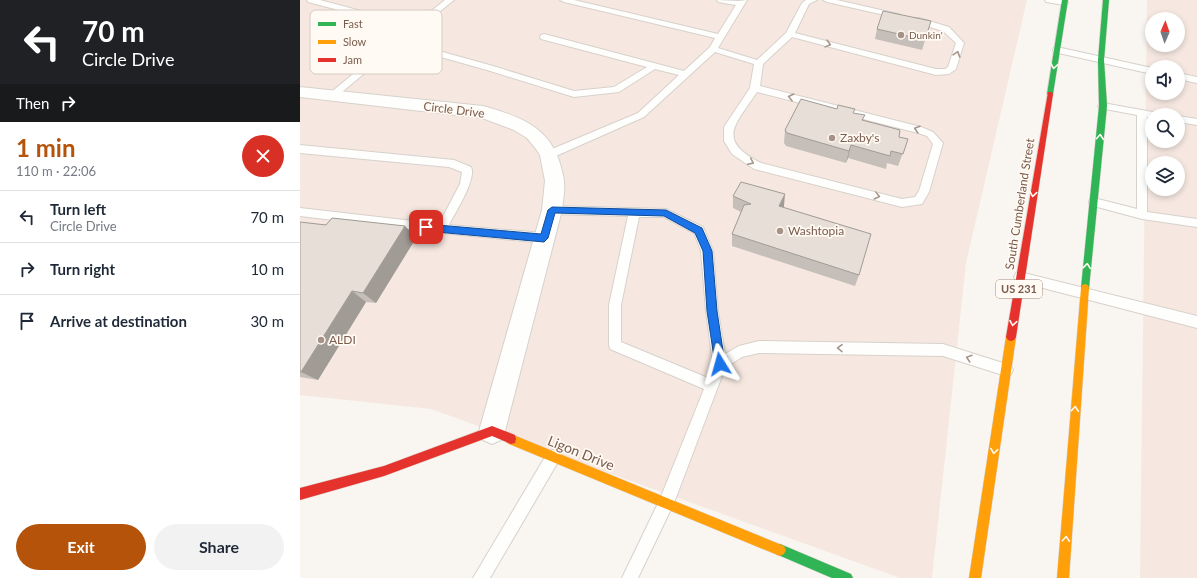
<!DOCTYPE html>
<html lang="en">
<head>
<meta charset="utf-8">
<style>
	body { margin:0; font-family:Lato,sans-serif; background:#f2f2f3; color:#1f2937; height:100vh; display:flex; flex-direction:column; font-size:15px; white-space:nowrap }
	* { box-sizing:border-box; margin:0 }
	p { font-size:13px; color:#747a83 }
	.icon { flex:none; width:22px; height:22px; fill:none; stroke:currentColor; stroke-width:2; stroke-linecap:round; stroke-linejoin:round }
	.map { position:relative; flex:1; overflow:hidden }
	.details { display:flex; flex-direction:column; background:#fff; width:300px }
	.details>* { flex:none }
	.guide { background:#202124; color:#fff; overflow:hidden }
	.needle { width:26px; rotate:2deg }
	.fabs { position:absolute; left:845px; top:12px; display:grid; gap:8px }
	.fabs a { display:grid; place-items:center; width:40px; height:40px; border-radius:50%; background:#fff; box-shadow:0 2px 6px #0003; font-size:20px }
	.pin { position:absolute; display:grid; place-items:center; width:34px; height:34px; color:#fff; margin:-17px; border-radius:8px; box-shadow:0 2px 6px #0006 }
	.me { position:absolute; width:44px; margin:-22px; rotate:352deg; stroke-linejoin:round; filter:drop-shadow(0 0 3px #0008) }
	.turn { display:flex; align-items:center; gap:14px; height:84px; padding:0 16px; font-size:18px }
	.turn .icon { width:52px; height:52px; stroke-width:2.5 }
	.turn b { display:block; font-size:28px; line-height:34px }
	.then { display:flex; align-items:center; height:38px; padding:0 16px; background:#0003; gap:8px; font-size:15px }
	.round { display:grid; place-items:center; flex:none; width:42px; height:42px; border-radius:21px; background:#f2f2f3 }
	.summary { display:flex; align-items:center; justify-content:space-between; height:68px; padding:0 16px }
	h1 { font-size:24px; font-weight:700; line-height:30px; color:#b45309 }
	.cta { display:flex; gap:8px; margin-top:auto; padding:8px 16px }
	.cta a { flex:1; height:46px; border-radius:24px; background:#b45309; color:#fff; font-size:16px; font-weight:700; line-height:46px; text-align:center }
	.cta a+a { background:#f2f2f3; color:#1f2937 }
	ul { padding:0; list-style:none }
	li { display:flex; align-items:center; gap:12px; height:52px; padding:0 16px; border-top:1px solid #e0e1e3 }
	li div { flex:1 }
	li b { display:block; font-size:15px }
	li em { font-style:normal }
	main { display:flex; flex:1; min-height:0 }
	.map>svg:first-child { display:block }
</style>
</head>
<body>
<main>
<section class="details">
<div class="guide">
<div class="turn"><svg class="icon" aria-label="left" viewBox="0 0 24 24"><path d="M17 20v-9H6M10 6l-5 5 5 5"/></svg><div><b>70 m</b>Circle Drive</div></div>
<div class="then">Then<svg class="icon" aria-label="right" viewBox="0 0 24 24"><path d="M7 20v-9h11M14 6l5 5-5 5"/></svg></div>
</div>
<div class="summary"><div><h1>1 min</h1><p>110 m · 22:06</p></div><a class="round" style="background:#d93025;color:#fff"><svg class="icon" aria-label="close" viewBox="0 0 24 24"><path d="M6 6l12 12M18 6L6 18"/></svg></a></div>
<ul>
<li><svg class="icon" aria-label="left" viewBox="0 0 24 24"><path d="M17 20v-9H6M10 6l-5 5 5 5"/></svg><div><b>Turn left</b><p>Circle Drive</p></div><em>70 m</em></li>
<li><svg class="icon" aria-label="right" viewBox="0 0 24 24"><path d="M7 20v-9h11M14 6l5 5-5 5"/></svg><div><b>Turn right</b></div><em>10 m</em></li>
<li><svg class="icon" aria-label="arrive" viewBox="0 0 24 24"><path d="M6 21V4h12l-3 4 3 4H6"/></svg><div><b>Arrive at destination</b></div><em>30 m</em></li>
</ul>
<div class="cta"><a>Exit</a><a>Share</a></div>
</section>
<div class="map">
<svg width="897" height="578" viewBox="0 0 897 578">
	<rect width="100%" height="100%" fill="#f9f5f0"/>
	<g fill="#f6e8e1" fill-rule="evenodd">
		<path d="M0,0H727L666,263L632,578H600L131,409L0,395Z"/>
		<path d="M847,0H897V578H840ZM852,19H878V45H852ZM852,67H878V93H852ZM852,115H878V141H852ZM852,163H878V189H852Z"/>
	</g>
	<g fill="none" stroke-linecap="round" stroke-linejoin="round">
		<g stroke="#d7d1cb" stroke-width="2">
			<g id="lane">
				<path d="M7,0H20L95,20L100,36L145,0H154L103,41L193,66L274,91L314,87L347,67L241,39L240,37L241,35L244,34L384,71L410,47L415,38L264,2L260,0H274L418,34L436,5L418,2L417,0L438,1L447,0L418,48L457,60L486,33L502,3L506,0H517L509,4L495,33L636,69H645L648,67L656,43L643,31L613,22V18H619L649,27L664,43L656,69L649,74L636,75L492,37L463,64L460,86L621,127L633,132L643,143L629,192L622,204L602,207L454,169L432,154L424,141V127L450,88L454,64L415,52L344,117L249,159L245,158L244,155L245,152L338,113L379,75L355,69L319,92L274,97L187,70L98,45L35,98H29L27,96L29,94L93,41L88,23L8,2ZM457,92L618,133L627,136L633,144L619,191L615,197L602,199L461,163C415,140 436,124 457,92Z"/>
				<path d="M523,0H537L598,14L602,16L598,18L527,2Z"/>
				<path d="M745,0H761L768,3L764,5L746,2Z"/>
				<path d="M757,47L852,68V74L754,52L753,50L754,48Z"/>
				<path d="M878,73L897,77V83L878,79Z"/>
				<path d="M803,103L858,113L860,115H852V118L847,117V212L897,219V227L842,219L790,205L789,202L790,199L794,198L837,209V115L800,108L798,106Z"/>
				<path d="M878,116L897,119V125L878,122Z"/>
				<path d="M0,145L154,160L171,167C177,179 155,213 149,225L244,233L248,235L250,238L248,241L244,243L142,233L0,216V208L139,224L160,184L162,172L149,167L0,153Z"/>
				<path d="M252,206L366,209L403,227L413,251L418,311L425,354L439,346L459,341L643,344L706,364L711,366L713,370L711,374L706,376L643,356L459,353L442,357L425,368L374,503L338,578H322L360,499L404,389L310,349L309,345V305L328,216L252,214L248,213L247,210L248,207ZM339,217H364L394,233L401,251L406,311L413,364L408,378L321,342V305Z"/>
				<path d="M720,272L897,316V328L720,282L716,281L714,277L716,273Z"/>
				<path d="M253,450L258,452L260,457L258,462L190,578H173L248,452Z"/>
			</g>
		</g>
		<g stroke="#d7d1cb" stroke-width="2">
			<path id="street" d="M0,87L183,106C219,116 251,127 261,167C262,172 264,177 264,182C265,191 263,201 262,210L205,431L201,440L192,444L183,440L179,431L242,210L245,181L240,155L236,149L227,138L214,130L182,118L0,97Z"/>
		</g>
		<g stroke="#d9d2cb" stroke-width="1">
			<g id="fast">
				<path d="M762,0H768L753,94L750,96L747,94Z"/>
				<path d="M803,0H809L804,60L807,106L789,288L788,291L785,292L782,291L781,288L799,106L798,60Z"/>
				<path d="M480,544L551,574L553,578H532L476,554L474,550L476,546Z"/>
			</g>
		</g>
		<g stroke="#d9d2cb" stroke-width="1">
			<g id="slow">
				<path d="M785,284L788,285L789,288L769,578H757L781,288L782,285Z"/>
				<path d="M711,333L714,334L716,337L681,578H669L706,337L708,334Z"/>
				<path d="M211,434L484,546L486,550L484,554L480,556L207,443L206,439L207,435Z"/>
			</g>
		</g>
		<g stroke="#d9d2cb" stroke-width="1">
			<g id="jam">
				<path d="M748,92H752L753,94L716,337L714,340L711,341L708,340L706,337Z"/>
				<path d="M192,426L215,435L216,439L215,443L211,444L192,436L84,476L0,500V488L84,466Z"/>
			</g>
		</g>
		<use href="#lane" fill="#fefefd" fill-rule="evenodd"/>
		<use href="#street" fill="#fefefd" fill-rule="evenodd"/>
		<use href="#fast" fill="#30b455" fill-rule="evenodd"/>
		<use href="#slow" fill="#ff9f0a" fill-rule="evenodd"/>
		<use href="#jam" fill="#e5322d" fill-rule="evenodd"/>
	</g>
	<g fill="#c6bfb9">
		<path d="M631,21L622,50L575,39L577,29Z"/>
		<path d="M554,113L564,120L599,137L608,139L598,166L587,163L586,169L548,158L546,163L486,146L484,143L485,130Z"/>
		<path d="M433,196L484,206V207L559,275L555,286L432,246V234L441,212L433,208Z"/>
		<path d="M0,222L26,225L105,226L116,238L76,303L66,302L18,380L0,377Z"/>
	</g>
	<g fill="#a19b96">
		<path d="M551,145L548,158L546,163L549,151Z"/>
		<path d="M485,194L484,206L478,218L479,206Z"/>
		<path d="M105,226L116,238L76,303L63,293Z"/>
		<path d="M52,291L66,302L18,380L1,372Z"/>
	</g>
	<g fill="#e6ded7" stroke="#a19b96">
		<path d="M583,11L631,21L625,40L577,29Z"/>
		<path d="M501,99L537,109L538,105L555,109L553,113L565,115L562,120L600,130L599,137L608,139L603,154L591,151L590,156L551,145L549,151L487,133L485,130Z"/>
		<path d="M441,182L485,194L479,206L571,234L559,275L432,234L444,205L451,204L433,196Z"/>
		<path d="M32,218L105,226L63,293L52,291L1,372H0V222L26,225Z"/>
	</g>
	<defs><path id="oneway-chevron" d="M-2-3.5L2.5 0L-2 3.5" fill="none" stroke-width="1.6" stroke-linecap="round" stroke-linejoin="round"/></defs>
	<g stroke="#a8958b">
		<use href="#oneway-chevron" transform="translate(528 44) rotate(15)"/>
		<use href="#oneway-chevron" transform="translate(657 54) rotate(-72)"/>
		<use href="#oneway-chevron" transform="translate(491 97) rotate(-166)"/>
		<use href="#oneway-chevron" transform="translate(617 129) rotate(-164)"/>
		<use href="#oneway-chevron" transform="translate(451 162) rotate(26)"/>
		<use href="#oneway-chevron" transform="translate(577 196) rotate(14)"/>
		<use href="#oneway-chevron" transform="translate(540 348) rotate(-179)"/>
		<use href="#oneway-chevron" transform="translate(669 358) rotate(-162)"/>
	</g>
	<g stroke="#fffaf3">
		<use href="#oneway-chevron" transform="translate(754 66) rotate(99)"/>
		<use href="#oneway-chevron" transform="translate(800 137) rotate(-85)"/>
		<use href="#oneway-chevron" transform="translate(733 194) rotate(99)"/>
		<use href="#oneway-chevron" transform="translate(787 266) rotate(-84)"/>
		<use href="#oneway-chevron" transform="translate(713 323) rotate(99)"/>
		<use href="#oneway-chevron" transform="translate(775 409) rotate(-86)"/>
		<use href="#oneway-chevron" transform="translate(694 451) rotate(99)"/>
		<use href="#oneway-chevron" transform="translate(766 539) rotate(-86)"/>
	</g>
	<path fill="#1a73e8" stroke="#114b97" d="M252,207L366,210L402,228L412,251L417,311L425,364L423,368L420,369L416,368L415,364L407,311L403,251L395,233L364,216L255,213L248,238L244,242L126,231L122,227L126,224L241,234L248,210Z"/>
	<g fill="#a69286" stroke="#fffaf3" stroke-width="1.5">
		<circle cx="601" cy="35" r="4"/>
		<circle cx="532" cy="138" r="4"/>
		<circle cx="480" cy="231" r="4"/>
		<circle cx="21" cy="340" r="4"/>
	</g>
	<g text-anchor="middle" stroke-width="3.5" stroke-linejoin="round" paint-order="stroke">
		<g font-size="10" fill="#7a5c4d" stroke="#fffaf3" text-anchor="start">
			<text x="609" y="39">Dunkin'</text>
		</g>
		<rect fill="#fffaf3" stroke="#a28b7f" stroke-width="1" x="696" y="280" width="46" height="18" rx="3"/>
		<g font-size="11" font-weight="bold" fill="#7a5c4d">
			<text x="719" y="293">US 231</text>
		</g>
		<g font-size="12" fill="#7a5c4d" stroke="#fffaf3">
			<text transform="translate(154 110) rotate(7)" y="4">Circle Drive</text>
			<text transform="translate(720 204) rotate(-81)" y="4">South Cumberland Street</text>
		</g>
		<g font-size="12" fill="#7a5c4d" stroke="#fffaf3" text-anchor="start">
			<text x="540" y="142">Zaxby's</text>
			<text x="488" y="235">Washtopia</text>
			<text x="29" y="344">ALDI</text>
		</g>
		<g font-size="14" fill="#7a5c4d" stroke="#fffaf3">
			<text transform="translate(281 453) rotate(22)" y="5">Ligon Drive</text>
		</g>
	</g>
	<rect x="10" y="10" width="132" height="64" rx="6" fill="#fffaf3" stroke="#d7cbc1" stroke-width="1"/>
	<rect x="18" y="22" width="18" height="4" fill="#30b455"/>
	<rect x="18" y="40" width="18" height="4" fill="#ff9f0a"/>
	<rect x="18" y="58" width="18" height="4" fill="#e5322d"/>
	<g font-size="11" fill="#7a5c4d">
		<text x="43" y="28">Fast</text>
		<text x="43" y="46">Slow</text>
		<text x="43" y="64">Jam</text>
	</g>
</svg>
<div class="fabs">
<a><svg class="needle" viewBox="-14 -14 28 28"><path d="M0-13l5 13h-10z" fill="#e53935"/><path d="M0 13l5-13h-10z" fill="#747a83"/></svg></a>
<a><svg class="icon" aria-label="sound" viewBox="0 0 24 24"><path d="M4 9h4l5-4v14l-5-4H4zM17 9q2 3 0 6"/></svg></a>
<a><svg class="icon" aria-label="search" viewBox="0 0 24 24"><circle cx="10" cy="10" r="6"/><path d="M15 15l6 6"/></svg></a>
<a><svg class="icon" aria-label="layers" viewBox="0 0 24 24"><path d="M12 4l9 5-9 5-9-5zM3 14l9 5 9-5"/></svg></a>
</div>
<div class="pin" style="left:126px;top:227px;background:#d93025"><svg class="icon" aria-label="arrive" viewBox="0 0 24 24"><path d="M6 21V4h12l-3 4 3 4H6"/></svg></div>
<svg class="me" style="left:420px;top:364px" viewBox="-20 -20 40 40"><path d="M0-17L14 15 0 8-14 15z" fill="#1a73e8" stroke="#fff" stroke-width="4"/></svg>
</div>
</main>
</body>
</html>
